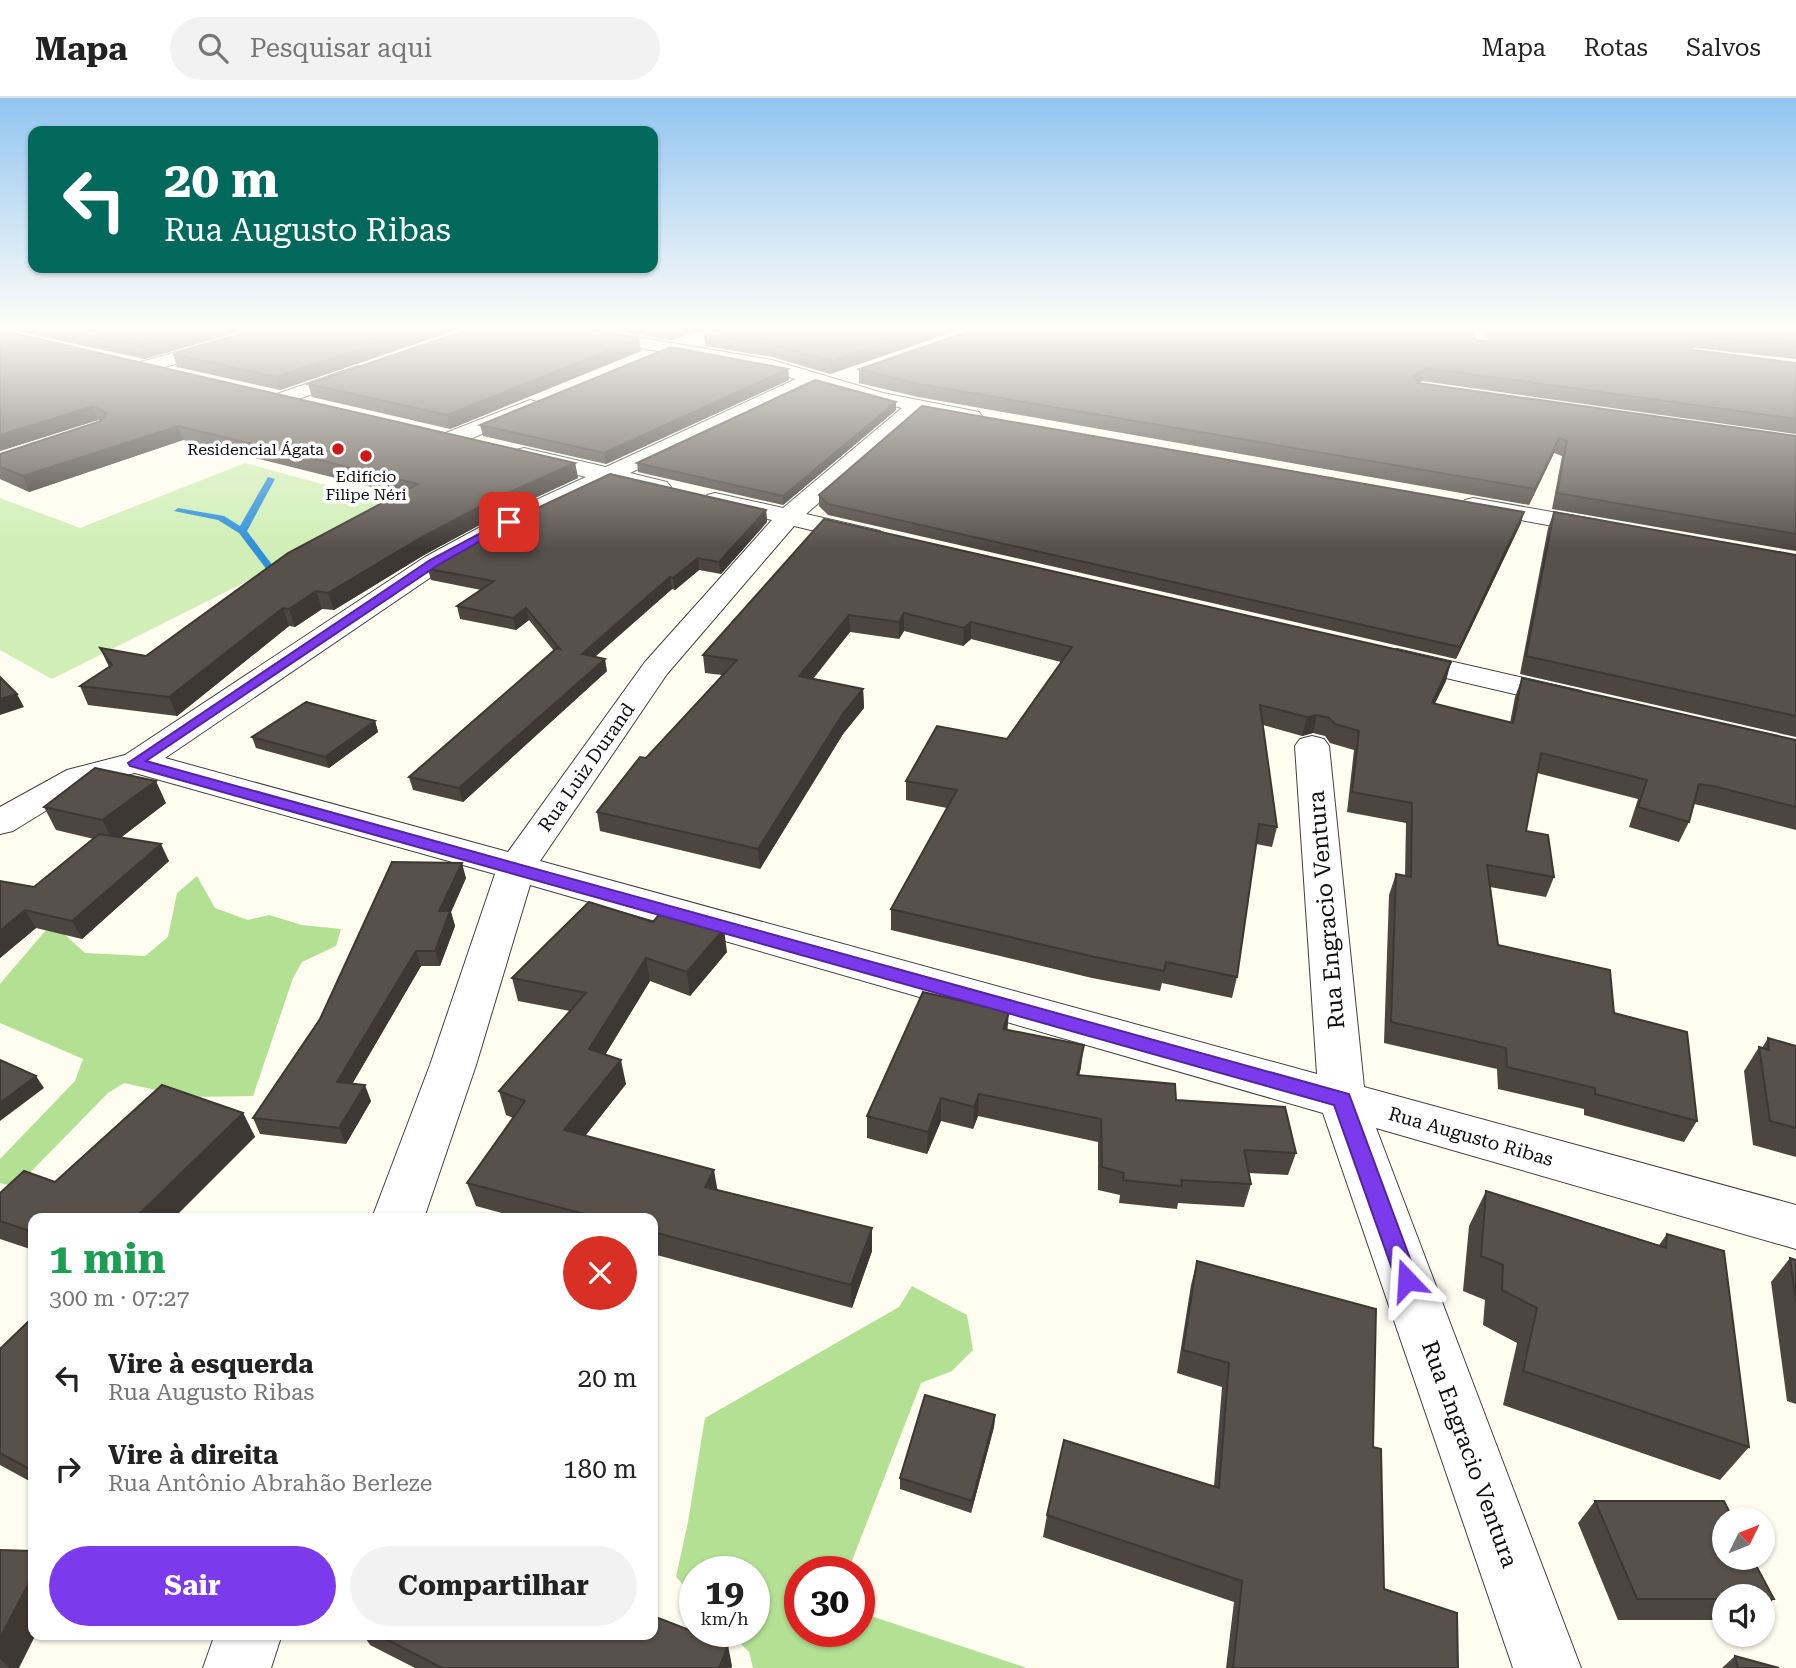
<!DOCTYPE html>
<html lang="pt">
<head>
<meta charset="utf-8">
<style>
	body { margin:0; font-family:"Roboto Serif",serif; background:#f2f2f2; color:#222; height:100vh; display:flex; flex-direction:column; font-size:26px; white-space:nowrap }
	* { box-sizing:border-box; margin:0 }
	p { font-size:23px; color:#767676 }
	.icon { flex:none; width:38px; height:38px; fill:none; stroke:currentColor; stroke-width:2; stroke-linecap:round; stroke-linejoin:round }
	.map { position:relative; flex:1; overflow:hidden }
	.details { position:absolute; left:28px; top:1115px; width:630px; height:427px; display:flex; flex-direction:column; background:#fff; border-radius:14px; box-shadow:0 2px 5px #0004 }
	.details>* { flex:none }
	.top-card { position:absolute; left:28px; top:28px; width:630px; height:147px; border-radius:14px; box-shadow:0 2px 5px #0004; background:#00695c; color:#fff; overflow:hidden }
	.needle { width:46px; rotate:47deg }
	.fabs { position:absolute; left:1712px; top:1409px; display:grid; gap:14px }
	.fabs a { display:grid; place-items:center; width:63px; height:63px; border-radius:50%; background:#fff; box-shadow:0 2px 5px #0004; font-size:35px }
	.speed { position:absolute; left:679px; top:1458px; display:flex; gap:14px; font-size:35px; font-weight:700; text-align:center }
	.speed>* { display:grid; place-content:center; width:91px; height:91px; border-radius:50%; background:#fff; box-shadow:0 2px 5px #0004; line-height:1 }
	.speed small { font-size:18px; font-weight:400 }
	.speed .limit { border:10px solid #d22; background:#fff; color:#111 }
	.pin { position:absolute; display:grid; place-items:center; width:60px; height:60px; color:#fff; margin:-30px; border-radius:14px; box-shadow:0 4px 10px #0006 }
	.me { position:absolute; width:77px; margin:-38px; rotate:340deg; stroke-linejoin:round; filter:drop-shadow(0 0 5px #0008) }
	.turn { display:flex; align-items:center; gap:24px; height:147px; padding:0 21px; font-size:32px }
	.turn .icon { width:91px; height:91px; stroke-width:2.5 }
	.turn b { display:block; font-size:49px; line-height:60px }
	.round { display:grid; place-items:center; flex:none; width:74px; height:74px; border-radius:37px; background:#f2f2f2 }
	.overview { display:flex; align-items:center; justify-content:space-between; height:119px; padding:0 21px }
	h1 { font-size:42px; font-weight:700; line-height:52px; color:#1e9e55 }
	.action { display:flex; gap:14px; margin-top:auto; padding:14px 21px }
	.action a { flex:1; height:80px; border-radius:42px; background:#7c3aed; color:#fff; font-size:28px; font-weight:700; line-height:80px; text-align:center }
	.action a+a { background:#f2f2f2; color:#222 }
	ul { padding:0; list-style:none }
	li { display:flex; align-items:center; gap:21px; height:91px; padding:0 21px }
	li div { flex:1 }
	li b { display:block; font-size:26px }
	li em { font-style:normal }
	header { display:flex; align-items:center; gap:42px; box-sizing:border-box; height:98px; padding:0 35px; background:#fff; border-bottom:2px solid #e0e0e0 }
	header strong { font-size:33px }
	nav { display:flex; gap:38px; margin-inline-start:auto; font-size:24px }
	.search { width:490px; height:63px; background:#f2f2f2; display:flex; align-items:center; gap:18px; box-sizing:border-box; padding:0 24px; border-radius:38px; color:#767676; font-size:26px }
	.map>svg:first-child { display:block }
</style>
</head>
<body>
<header>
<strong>Mapa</strong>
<div class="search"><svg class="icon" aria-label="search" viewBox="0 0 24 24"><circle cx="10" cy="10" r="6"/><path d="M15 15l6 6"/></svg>Pesquisar aqui</div>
<nav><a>Mapa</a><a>Rotas</a><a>Salvos</a></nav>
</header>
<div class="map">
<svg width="1796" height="1570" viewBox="0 0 1796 1570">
	<rect width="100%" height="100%" fill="#fffdf0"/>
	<path fill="#d0eeb5" d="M245,365L399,407L52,581L0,552V400L80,430Z"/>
	<g fill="#b3e093">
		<path d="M197,778L215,810L248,822L269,817L302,827L341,831L336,848L302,864L293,880L253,998L188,999L124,985L108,995L16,1089L0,1085V1061L75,983L83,961L0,925V886L52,825L85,855L145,858L168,839L177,795Z"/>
		<path d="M912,1188L967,1217L973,1252L952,1273L921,1285L848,1473L800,1474V1533H859V1514L1027,1570H753L749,1554L728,1533H754V1474H695V1499L676,1479L688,1424L705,1320L899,1209Z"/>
	</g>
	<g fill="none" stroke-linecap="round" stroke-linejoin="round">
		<path fill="#3090d9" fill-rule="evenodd" d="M268,379L275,381L247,433L276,472V476H270L239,435L218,422L174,413L178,410L224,418L240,428Z"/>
		<g stroke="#414141" stroke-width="2">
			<g id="minor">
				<path d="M27,231H58L55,235L14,244L5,239L8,235Z"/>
				<path d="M258,231H285L282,235L151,273H137L135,269L137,265Z"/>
				<path d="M553,231H590L772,262L883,295L979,314L982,318L979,322L972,324L922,314L806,416L880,433L884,438L880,443L871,446L794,428L667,576L540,763L1317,976L1295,648L1300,641L1312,638L1324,641L1329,648L1364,989L1796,1107V1151L1376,1030L1581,1570H1513L1323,1015L530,787L476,967L424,1120H372L430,967L495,776L135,675L108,681L76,694L13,733L0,736V709L67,672L125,657L425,459L499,419L586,379L516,362L513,357L516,352L524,350L606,369L796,281L769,273L561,236ZM815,287L902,310L783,410L715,395L707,397L703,402L707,407L772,422L645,564L508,754L165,660L443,471L517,429L611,384L659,396L667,394L671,389L667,384L630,375Z"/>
				<path d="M1464,231H1480L1490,250L1487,254H1475Z"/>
				<path d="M358,268L367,274L365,278L281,307L274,305L271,301L274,297Z"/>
				<path d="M530,302L537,304L540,308L537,312L459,346H443L440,341L443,336Z"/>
				<path d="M1473,400L1603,423L1612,425L1615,430L1612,435L1603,437L1465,412L1461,407L1465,402Z"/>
				<path d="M1397,551L1581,593L1586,600L1581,607L1570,609L1386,566L1382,560L1386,554Z"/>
				<path d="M215,1536H282L271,1570H203Z"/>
			</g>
		</g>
		<use href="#minor" fill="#fff" fill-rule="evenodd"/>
	</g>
	<g fill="#4c4540">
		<path d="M7,231H249L144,261Z"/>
		<path d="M459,231L280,292L177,269L173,256Z"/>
		<path d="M604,231H708L670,242Z"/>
		<path d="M721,231H962L830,276L772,259L705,248L704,236Z"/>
		<path d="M1483,231H1796V261L1694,250L1692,251L1796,265V336L1422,283L1419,285L1796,338V453L1552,411L1562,358L1554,355L1529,407L918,299L859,285V271L1476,242L1489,244Z"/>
		<path d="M0,232L575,365L578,380L498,417L424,457L334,512L322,511L295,529L289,528L177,618L88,607L80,588L109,569L100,550L146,558L400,396L183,342L29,394L0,381V356L100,323L98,322L0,353Z"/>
		<path d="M641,253L450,331L312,299L308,286Z"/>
		<path d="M788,271L789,282L606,366L483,338L480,327Z"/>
		<path d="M896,312L783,407L638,374L637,365Z"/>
		<path d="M819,397L1521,425L1456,561L828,417L819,408Z"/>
		<path d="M766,412L767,424L721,476L699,472L675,492L672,491L595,559L607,573L463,704L413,692L409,679L554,553L529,522L516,532L460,521L457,508L481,492L431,482L428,471Z"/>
		<path d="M1554,414L1796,457V639L1520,576L1548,430Z"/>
		<path d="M824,421L1446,583L1434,606L1510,625L1515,599L1522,580L1796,642V732L1703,708L1694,706L1689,724L1679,744L1629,729L1638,701L1537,675L1526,733L1554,779L1546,799L1490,789L1498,847L1614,915L1697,1023L1684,1044L1584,1017V1011L1498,991L1497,971L1384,945L1389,797L1396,776L1405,778L1406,725L1347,714L1354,652L1330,645L1325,638L1313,635L1302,638L1263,627L1277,729L1272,749L1256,746L1237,879L1232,900L1162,885L1160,893L1092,880L891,832V811L947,710L906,702V683L1007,641L1061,564L971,541L963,548L904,533L899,541L850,534L813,581L863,591L864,610L843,636L760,771L600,733L597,714L722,577L705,575L703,557Z"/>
		<path d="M375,623L378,634L329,670L256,650L252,639Z"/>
		<path d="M166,705L121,739L169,763L82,841L36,830L0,860V783L34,789L94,741L56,732L44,709Z"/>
		<path d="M466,780L451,814L455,828L440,868H421L352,986L371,1003L346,1046L260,1036L253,1020L320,921Z"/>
		<path d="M589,804L727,854L690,898L650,883L605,957L626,986L585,1038L717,1092L872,1130V1153L852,1210L653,1156V1120H520L476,1108L467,1085L513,1020L506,1017L499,993L570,913L518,903L512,880Z"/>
		<path d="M1007,932L1081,969L1079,977L1176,1002L1296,1055L1288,1077L1249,1075L1251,1086L1244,1109L1178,1105L1177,1111L1119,1105L1120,1097L1098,1092V1044L978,1018L973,1031L941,1023L927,1056L867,1040V1018Z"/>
		<path d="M1768,940L1796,948V1059L1753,1047L1744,973L1759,949L1762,950Z"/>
		<path d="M243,1015L255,1039L33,1120V1152L0,1141V1095L55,1084Z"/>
		<path d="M1486,1093L1659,1147L1667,1136L1749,1349L1720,1382L1503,1307L1517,1245L1483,1227L1485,1202L1463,1193L1469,1128Z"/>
		<path d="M1790,1160L1796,1162V1306L1787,1303L1771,1184Z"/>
		<path d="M1197,1163L1373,1349L1384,1491L1458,1570H1226L1234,1504L1043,1439L1047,1417L1214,1388L1222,1289L1177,1275L1191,1187Z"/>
		<path d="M33,1222V1385L0,1367V1251Z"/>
		<path d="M995,1317L994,1329L971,1415L900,1391V1380Z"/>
		<path d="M1595,1403L1774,1501L1762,1512V1498H1724V1522H1618L1578,1425Z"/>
		<path d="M0,1452L19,1570H0Z"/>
		<path d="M363,1536H653L732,1568L731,1570H415L370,1547Z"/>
		<path d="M1735,1558L1779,1570H1722Z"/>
	</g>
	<g fill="#3e3834">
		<path d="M202,231H249L144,261L139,248Z"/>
		<path d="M419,231H459L280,292L276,279Z"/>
		<path d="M669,231H708L670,242Z"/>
		<path d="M926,231H962L830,276V263Z"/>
		<path d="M1699,238L1694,250L1682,257L1687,245Z"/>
		<path d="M639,240L641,253L450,331L447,317Z"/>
		<path d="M1426,270L1422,283L1409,291L1413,278Z"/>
		<path d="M788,271L789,282L606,366L604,355Z"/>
		<path d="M896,304V312L783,407V398Z"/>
		<path d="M93,308L98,322L0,353V337Z"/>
		<path d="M178,328L183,342L29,394L23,378Z"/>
		<path d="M1559,340L1554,355L1529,407L1535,391Z"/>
		<path d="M575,365L578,380L498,417L424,457L334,512L328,495L420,440L494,401Z"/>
		<path d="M766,412L767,424L721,476L719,464Z"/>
		<path d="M1524,414L1521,425L1456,561L1460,549Z"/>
		<path d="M698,460L699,472L675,492L673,480Z"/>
		<path d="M670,479L672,491L584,568L582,556Z"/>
		<path d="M316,493L322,511L295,529L289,511Z"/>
		<path d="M283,510L289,528L177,618L169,599Z"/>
		<path d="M526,510L529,522L516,532L513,520Z"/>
		<path d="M904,515V533L899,541V524Z"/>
		<path d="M849,517L850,534L800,596L799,578Z"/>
		<path d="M971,524V541L963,548L964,530Z"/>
		<path d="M605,561L607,573L463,704L459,690Z"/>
		<path d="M1451,564L1446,583L1426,624L1432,605Z"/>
		<path d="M863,591L864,610L843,636L760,771L758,751L842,617Z"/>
		<path d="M17,596L24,609L0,617V601Z"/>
		<path d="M1317,617L1313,635L1302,638L1307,619Z"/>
		<path d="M375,623L378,634L329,670L325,659Z"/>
		<path d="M156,683L166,705L114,745L102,722Z"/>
		<path d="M161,746L169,763L82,841L72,823Z"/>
		<path d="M462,765L466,780L451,814L455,828L440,868L435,853L439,813Z"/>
		<path d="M25,812L36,830L0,860V833Z"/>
		<path d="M724,831L727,854L690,898L687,874Z"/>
		<path d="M416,853L421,868L344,1000L337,984Z"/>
		<path d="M646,860L650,883L594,975L589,951Z"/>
		<path d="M1009,914L1007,937L1003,931Z"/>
		<path d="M1084,947L1081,969L1074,999L1077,977Z"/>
		<path d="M621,962L626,986L571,1056L564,1032Z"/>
		<path d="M36,978L44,990L0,1023V1005Z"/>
		<path d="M365,987L371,1003L346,1046L339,1030Z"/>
		<path d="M979,996L978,1018L973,1031L974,1009Z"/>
		<path d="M941,1000V1023L927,1056L928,1034Z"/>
		<path d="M243,1015L255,1039L174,1120H135Z"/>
		<path d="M714,1072L718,1095L705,1089Z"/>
		<path d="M872,1130V1153L852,1210L851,1187Z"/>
		<path d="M995,1317L994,1329L971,1415L972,1403Z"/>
		<path d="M33,1477V1536H36L19,1570H10L0,1561V1540Z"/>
		<path d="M728,1547L732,1568L731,1570H719Z"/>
	</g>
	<g fill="#58504a" stroke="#3e3834" stroke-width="2">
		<path d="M58,231H202L139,248Z"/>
		<path d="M259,231H419L276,279L173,256Z"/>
		<path d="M470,231H585L639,240L447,317L308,286Z"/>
		<path d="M721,231H926L830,263L772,247L704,236Z"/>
		<path d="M976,231H1471L1476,242L1491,244L1496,239L1492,231H1796V248L1699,238L1687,245L1693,252L1796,265V321L1426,270L1413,278L1418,285L1796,338V436L1557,395L1567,343L1559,340L1535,391L918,286L859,271Z"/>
		<path d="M0,232L575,365L494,401L420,440L328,495L316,493L289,511L283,510L169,599L80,588L112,567L100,550L146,558L288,455L418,386L178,328L23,378L0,369V356L101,323L106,315L93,308L0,337Z"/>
		<path d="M671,249L788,271L604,355L480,327Z"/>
		<path d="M815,282L896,304L783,398L637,365Z"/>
		<path d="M922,308L1524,414L1460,549L828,406L819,397Z"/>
		<path d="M610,376L766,412L719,464L698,460L673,480L670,479L582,556L605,561L459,690L409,679L557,550L560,551L526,510L513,520L457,508L494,483L428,471L516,420Z"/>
		<path d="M1554,414L1796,457V618L1526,558Z"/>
		<path d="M824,421L1451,564L1432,605L1513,625L1522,580L1796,642V709L1713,688L1699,686L1689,724L1638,709L1647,682L1541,655L1526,733L1548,737L1554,779L1487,767L1498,847L1610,872L1614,915L1687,934L1697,1023L1595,996V990L1507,969L1506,950L1391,924L1396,776L1411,779L1412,705L1352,694L1359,633L1335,626L1329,620L1317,617L1307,619L1260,607L1277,729L1259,726L1237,879L1166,864L1164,873L1095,859L891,811L957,692L906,683L937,628L1007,641L1072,549L971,524L964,530L904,515L899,524L849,517L799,578L863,591L842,617L758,751L597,714L640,659L646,660L737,562L703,557Z"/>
		<path d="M0,579L17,596L0,601Z"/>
		<path d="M306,604L375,623L325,659L252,639Z"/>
		<path d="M95,670L156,683L102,722L44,709Z"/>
		<path d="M99,736L161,746L72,823L25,812L0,833V783L34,789Z"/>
		<path d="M392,764L462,765L439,813H450L435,853H416L337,984L365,987L339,1030L253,1020L320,921Z"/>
		<path d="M589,804L653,824L663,812L724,831L687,874L646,860L589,951L621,962L564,1032L714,1072L705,1089L872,1130L851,1187L653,1134V1120H600L467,1085L525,1003L499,993L586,895L512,880Z"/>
		<path d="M923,894L1009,914L1003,931L1084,947L1077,977L1175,986L1176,1002L1285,1009L1296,1055L1244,1052L1251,1086L1181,1082L1182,1088L1123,1082L1124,1075L1102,1069L1101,1021L979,996L974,1009L941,1000L928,1034L867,1018Z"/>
		<path d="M1768,940L1796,948V1030L1770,1023L1759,949L1769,952Z"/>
		<path d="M0,962L36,978L0,1005Z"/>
		<path d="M162,987L243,1015L135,1120H136H33V1134L0,1123V1095L24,1073L55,1084Z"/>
		<path d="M1486,1093L1666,1150L1667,1136L1724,1153L1749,1349L1523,1273L1537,1210L1502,1192L1503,1167L1481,1158Z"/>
		<path d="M1790,1160L1796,1162V1204Z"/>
		<path d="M1197,1163L1376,1211L1373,1349L1381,1351L1384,1491L1457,1515L1458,1570H1233L1242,1483L1047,1417L1064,1342L1219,1390L1229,1265L1183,1252Z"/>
		<path d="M31,1221L33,1222V1373L0,1355V1251Z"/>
		<path d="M925,1297L995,1317L972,1403L900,1380Z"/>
		<path d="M1595,1403H1724L1733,1421H1724V1460H1752L1774,1501H1762V1498H1724V1501H1637Z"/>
		<path d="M0,1452L33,1453V1477L0,1540Z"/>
		<path d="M653,1518L728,1547L719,1570H442L376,1536H653Z"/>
		<path d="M1735,1558L1779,1570H1738Z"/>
	</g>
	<linearGradient id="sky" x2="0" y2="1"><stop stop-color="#91c4f0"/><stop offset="0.51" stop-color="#fffef8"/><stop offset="1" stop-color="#fffef8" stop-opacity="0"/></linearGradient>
	<rect width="1796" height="451" fill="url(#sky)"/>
	<path fill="#7c3aed" stroke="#51269a" stroke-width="2" d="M505,422L514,424L438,467L146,663L1349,996L1418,1182L1415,1189L1407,1192L1399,1189L1396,1182L1334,1007L130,668L128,665L430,462Z"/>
	<g fill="#cc191b" stroke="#fff" stroke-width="2.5">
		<circle cx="338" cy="351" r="7"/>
		<circle cx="366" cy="358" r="7"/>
	</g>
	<g text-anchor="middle" stroke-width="7" stroke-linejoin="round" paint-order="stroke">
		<g font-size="16" fill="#0e0e0e" stroke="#fff" text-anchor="end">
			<text x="324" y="357">Residencial Ágata</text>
			<text x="366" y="384" text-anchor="middle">Edifício<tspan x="366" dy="18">Filipe Néri</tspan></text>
		</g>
		<g font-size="19" fill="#0e0e0e" stroke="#fff">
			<text transform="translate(586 669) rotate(-55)" y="7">Rua Luiz Durand</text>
			<text transform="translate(1471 1038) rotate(16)" y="7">Rua Augusto Ribas</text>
		</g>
		<g font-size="23" fill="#0e0e0e" stroke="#fff">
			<text transform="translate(1326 812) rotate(-95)" y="8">Rua Engracio Ventura</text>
			<text transform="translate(1470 1356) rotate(70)" y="8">Rua Engracio Ventura</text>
		</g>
	</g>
</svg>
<div class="fabs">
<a><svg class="needle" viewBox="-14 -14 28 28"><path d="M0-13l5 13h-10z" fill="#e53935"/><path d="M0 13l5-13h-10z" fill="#767676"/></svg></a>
<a><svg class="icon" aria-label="sound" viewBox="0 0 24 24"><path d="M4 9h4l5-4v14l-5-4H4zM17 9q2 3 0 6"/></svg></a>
</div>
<div class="speed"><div>19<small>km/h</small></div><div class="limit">30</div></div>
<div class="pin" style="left:509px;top:424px;background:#d93025"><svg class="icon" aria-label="arrive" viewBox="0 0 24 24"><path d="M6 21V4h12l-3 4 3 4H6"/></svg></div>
<svg class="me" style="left:1407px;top:1182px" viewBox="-20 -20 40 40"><path d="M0-17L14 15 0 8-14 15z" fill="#7c3aed" stroke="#fff" stroke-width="4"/></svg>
<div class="top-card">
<div class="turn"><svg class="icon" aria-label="left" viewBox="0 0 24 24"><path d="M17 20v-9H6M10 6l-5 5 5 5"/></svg><div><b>20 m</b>Rua Augusto Ribas</div></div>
</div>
<section class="details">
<div class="overview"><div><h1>1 min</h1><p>300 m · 07:27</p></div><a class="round" style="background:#d93025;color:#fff"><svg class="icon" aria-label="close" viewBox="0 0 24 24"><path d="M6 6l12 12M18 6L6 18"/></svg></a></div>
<ul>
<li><svg class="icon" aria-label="left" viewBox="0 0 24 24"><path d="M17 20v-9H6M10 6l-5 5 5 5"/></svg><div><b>Vire à esquerda</b><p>Rua Augusto Ribas</p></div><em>20 m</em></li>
<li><svg class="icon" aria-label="right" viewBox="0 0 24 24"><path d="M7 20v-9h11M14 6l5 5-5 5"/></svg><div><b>Vire à direita</b><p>Rua Antônio Abrahão Berleze</p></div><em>180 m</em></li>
</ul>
<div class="action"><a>Sair</a><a>Compartilhar</a></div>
</section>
</div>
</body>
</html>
